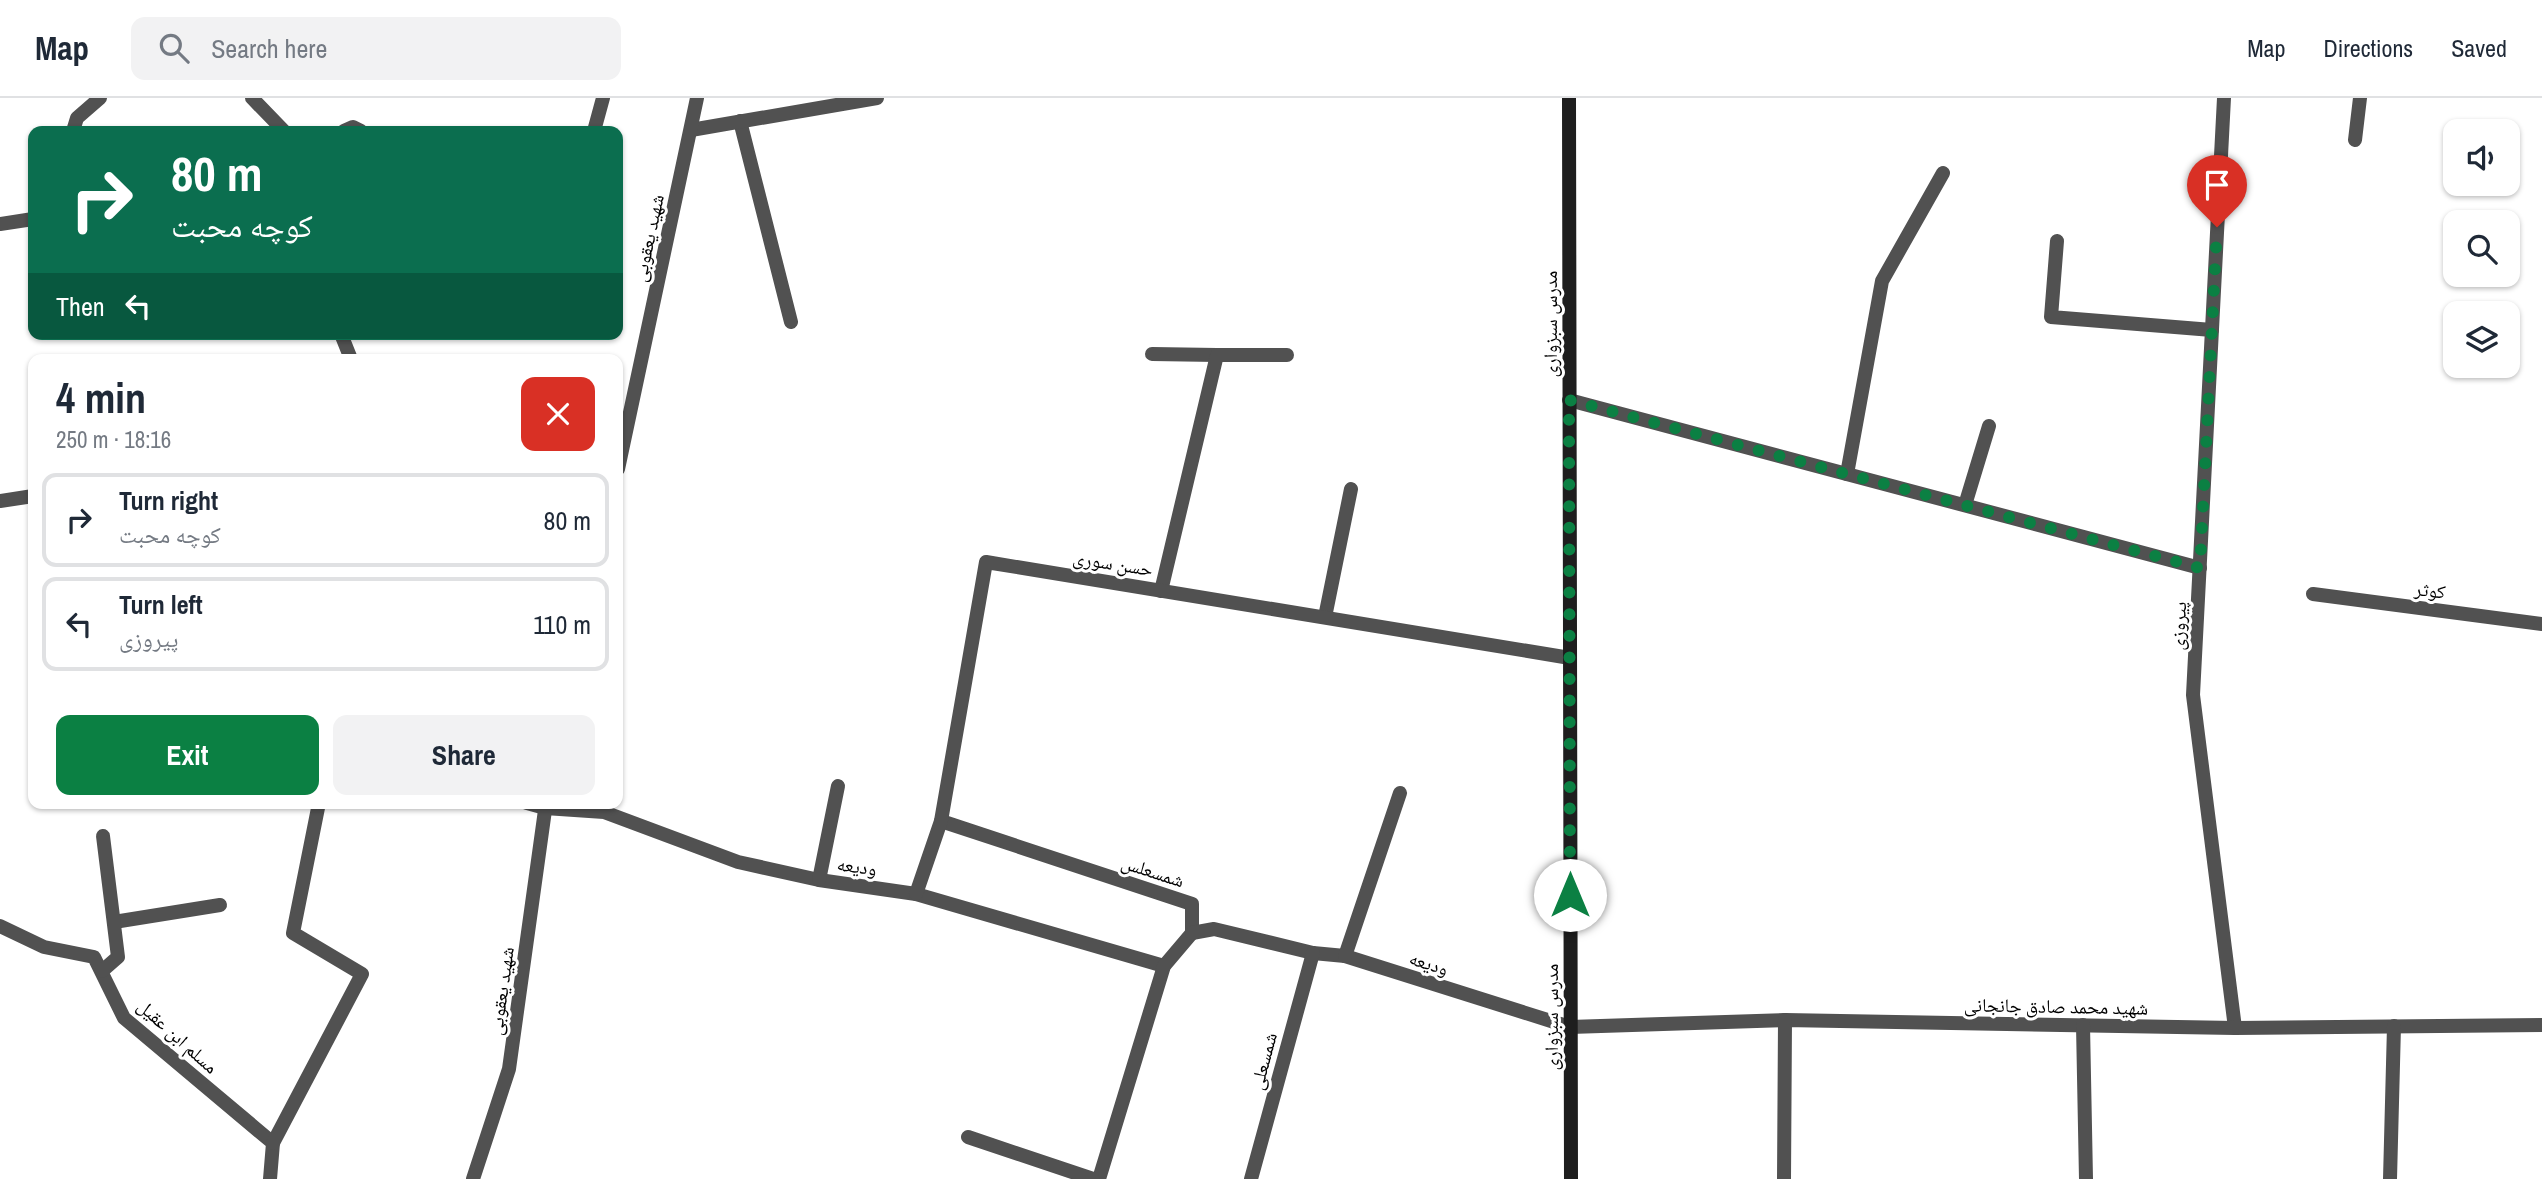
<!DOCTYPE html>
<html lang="en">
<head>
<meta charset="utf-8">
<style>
	body { margin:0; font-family:"Archivo Narrow","Noto Naskh Arabic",sans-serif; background:#f2f2f3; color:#1f2937; height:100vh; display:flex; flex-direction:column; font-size:26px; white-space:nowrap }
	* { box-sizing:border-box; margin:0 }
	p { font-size:23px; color:#747a83 }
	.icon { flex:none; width:38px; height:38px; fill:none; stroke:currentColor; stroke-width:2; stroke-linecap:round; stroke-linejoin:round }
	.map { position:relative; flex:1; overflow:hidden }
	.drawer { position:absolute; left:28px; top:256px; width:595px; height:455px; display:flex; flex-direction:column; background:#fff; border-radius:14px; box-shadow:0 2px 5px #0004 }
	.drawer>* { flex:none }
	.guide { position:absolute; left:28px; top:28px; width:595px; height:214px; border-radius:14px; box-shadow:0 2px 5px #0004; background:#0b6e4f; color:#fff; overflow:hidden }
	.tools { position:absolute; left:2443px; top:21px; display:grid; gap:14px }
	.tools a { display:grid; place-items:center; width:77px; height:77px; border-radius:14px; background:#fff; box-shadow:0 2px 5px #0004; font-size:35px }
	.pin { position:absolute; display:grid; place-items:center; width:60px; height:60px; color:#fff; margin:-72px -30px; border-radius:50% 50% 50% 0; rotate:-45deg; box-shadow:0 0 7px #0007 }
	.pin .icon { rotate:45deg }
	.me { position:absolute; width:77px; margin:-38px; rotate:0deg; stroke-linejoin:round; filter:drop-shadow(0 0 5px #0008) }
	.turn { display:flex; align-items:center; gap:24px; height:147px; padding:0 28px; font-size:32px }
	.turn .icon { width:91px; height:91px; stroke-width:2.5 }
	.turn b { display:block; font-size:49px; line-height:60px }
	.then { display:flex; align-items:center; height:66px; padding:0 28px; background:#0003; gap:14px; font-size:26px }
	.round { display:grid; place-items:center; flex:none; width:74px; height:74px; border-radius:14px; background:#f2f2f3 }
	.headline { display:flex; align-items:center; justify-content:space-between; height:119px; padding:0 28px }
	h1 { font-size:42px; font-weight:800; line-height:52px }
	.action { display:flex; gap:14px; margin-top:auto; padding:14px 28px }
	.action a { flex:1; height:80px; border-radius:14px; background:#0b8043; color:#fff; font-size:28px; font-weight:800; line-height:80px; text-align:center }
	.action a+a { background:#f2f2f3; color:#1f2937 }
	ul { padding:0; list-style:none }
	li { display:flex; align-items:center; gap:21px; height:94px; margin:0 14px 10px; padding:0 14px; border:4px solid #e0e1e3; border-radius:14px }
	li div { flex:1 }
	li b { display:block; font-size:26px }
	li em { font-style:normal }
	header { display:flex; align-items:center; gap:42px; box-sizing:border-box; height:98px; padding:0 35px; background:#fff; border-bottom:2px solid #e0e1e3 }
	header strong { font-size:33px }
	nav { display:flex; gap:38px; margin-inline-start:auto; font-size:24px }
	.search { width:490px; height:63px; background:#f2f2f3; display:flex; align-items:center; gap:18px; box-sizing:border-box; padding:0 24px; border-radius:14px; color:#747a83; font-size:26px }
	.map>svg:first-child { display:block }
</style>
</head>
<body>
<header>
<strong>Map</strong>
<div class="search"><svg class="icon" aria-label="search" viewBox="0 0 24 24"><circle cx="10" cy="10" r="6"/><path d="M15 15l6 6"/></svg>Search here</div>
<nav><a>Map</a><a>Directions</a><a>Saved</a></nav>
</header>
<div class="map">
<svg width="2542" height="1081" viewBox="0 0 2542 1081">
	<rect width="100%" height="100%" fill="#fff"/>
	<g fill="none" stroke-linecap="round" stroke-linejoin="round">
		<g stroke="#515151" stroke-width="14">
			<path d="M252,0L284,33"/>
			<path d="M2224,0L2193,597L2235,930"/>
			<path d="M740,23L791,224"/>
			<path d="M691,32L877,0"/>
			<path d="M73,33L77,20L100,0"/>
			<path d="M344,33L353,29L361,33"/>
			<path d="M594,33L603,0"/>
			<path d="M2355,42L2360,0"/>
			<path d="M0,126L33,121"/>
			<path d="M2057,143L2051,219L2212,232"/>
			<path d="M341,236L351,261"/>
			<path d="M1152,256L1217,257"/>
			<path d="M1569,302L2200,470"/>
			<path d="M1847,376L1882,183L1943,75"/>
			<path d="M0,403L33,398"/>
			<path d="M1965,407L1989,328"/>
			<path d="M1161,493L1217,257H1287"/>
			<path d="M2313,496L2542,526"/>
			<path d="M1325,519L1351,391"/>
			<path d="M527,705L545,710L604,714L738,764L819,782L916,796L1164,868"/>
			<path d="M941,723L1192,806V835L1164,868L1099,1081"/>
			<path d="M819,782L838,688"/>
			<path d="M916,796L941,723L986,464L1570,560"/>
			<path d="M114,824L220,807"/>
			<path d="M0,828L44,849L94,859L124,920L273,1045L270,1081"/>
			<path d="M1192,835L1214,831L1313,855L1345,858L1570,929L1785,922L2235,930L2542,927"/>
			<path d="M1345,858L1400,695"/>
			<path d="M102,873L118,859L103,738"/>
			<path d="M2083,927L2086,1081"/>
			<path d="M968,1039L1093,1081"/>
			<path d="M273,1045L362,876L293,835L319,705"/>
			<path d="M1251,1081L1313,855"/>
			<path d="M1784,1081L1785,922"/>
			<path d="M2390,1081L2394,928"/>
		</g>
		<g stroke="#515151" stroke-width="14">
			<path d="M618,371L697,0"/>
			<path d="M473,1081L509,971L546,705"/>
		</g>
		<path stroke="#1e1e1e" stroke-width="14" d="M1569,0L1571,1081"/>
	</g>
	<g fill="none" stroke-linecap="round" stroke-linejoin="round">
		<path stroke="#0b8043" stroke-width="12" stroke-dasharray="0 21.6" d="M1570,797L1569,302L2200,470L2217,129"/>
	</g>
	<g text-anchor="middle" stroke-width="6" stroke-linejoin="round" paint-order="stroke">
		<g font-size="19" fill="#000" stroke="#fff">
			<text transform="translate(648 140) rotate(-78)" y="7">شهید یعقوبی</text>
			<text transform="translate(1550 226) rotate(-90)" y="7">مدرس سبزواری</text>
			<text transform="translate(1113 465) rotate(9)" y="7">حسن سوری</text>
			<text transform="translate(2430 492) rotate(7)" y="7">کوثر</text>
			<text transform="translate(2178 528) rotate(-87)" y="7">پیروزی</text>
			<text transform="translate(857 768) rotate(8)" y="7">ودیعه</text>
			<text transform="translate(1153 773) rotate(18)" y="7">شمسعلس</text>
			<text transform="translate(1429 865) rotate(18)" y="7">ودیعه</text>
			<text transform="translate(501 893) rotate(-82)" y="7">شهید یعقوبی</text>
			<text transform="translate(2056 908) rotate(1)" y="7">شهید محمد صادق جانجانی</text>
			<text transform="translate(1551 919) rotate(-90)" y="7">مدرس سبزواری</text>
			<text transform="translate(178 938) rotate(42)" y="7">مسلم ابن عقیل</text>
			<text transform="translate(1263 963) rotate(-75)" y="7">شمسعلی</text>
		</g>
	</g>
</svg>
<div class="tools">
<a><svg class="icon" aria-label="sound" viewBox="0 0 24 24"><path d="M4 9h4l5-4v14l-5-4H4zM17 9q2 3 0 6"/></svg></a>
<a><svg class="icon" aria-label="search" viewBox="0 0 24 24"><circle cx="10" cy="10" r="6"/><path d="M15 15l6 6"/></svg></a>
<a><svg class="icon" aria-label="layers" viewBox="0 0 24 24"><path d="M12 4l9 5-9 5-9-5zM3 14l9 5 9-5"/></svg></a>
</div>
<div class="pin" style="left:2217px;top:129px;background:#d93025"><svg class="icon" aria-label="arrive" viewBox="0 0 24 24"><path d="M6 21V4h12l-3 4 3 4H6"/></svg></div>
<svg class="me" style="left:1570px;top:797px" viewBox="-20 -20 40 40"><circle r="19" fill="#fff"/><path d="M0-13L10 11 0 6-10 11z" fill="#0b8043"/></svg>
<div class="guide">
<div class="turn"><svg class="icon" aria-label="right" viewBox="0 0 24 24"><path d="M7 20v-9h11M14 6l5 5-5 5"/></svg><div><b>80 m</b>کوچه محبت</div></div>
<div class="then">Then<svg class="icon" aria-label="left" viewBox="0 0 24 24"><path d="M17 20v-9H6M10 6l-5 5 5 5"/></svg></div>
</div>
<section class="drawer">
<div class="headline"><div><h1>4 min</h1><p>250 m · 18:16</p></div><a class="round" style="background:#d93025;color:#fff"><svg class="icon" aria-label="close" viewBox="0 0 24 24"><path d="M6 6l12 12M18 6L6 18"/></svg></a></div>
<ul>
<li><svg class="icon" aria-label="right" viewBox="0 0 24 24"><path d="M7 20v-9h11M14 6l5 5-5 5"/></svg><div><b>Turn right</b><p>کوچه محبت</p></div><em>80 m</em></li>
<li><svg class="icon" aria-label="left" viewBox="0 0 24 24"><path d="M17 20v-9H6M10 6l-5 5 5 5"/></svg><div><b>Turn left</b><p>پیروزی</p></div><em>110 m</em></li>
</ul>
<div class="action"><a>Exit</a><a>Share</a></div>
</section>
</div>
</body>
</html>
